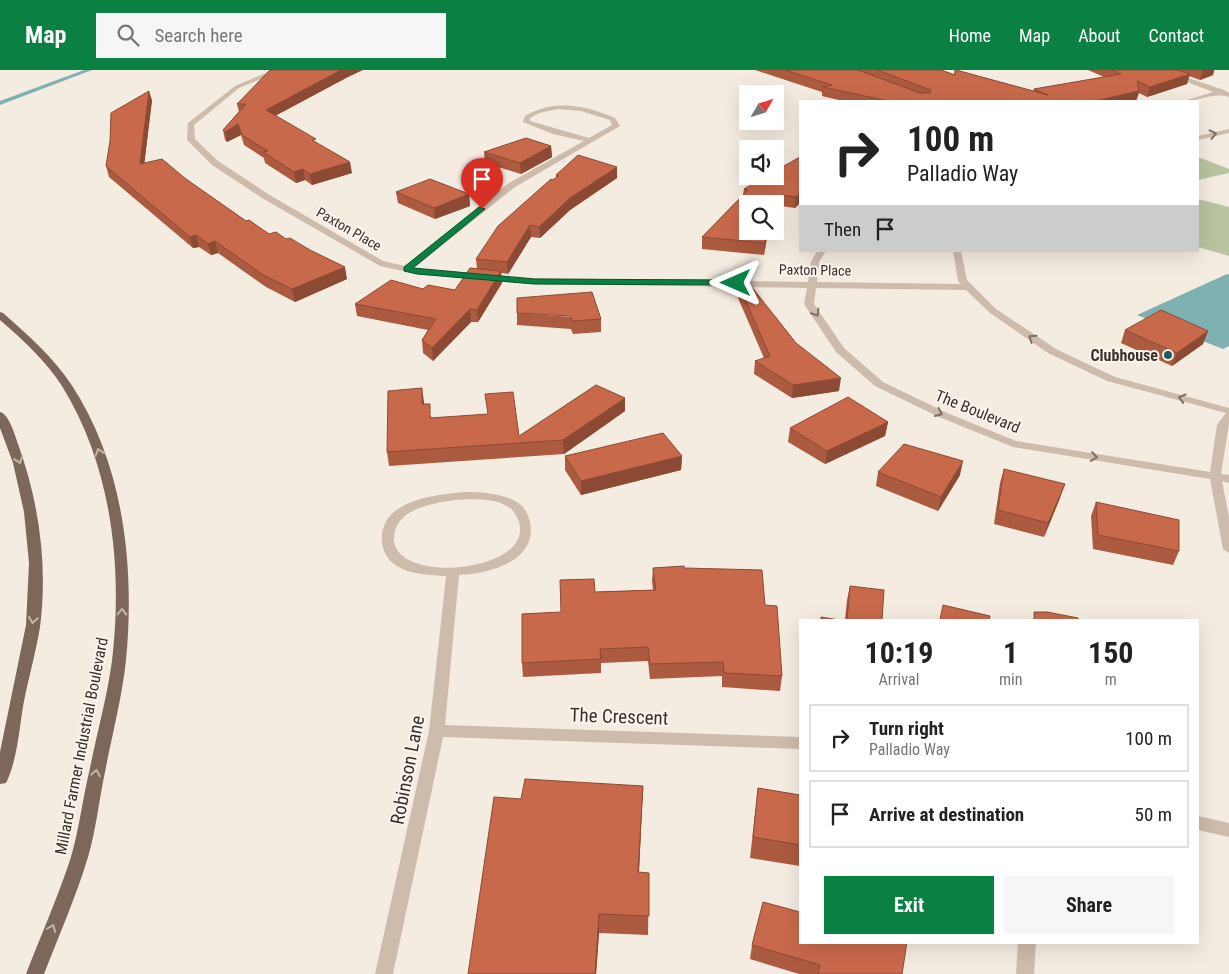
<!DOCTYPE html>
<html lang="en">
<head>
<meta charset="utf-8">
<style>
	body { margin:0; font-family:"Roboto Condensed",sans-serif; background:#f6f6f6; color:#222; height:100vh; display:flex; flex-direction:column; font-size:19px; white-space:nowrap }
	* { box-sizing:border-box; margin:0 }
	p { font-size:16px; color:#767676 }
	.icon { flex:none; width:28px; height:28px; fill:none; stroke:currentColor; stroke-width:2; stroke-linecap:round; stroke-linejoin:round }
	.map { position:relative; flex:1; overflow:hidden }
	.drawer { position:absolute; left:799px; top:549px; width:400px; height:325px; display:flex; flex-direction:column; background:#fff; border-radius:0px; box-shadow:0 5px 20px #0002 }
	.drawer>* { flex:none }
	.top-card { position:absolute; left:799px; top:30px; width:400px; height:152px; border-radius:0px; box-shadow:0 5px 20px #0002; background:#fff; color:#222; overflow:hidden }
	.needle { width:32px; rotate:51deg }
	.fabs { position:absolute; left:739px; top:15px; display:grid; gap:10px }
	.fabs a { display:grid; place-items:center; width:45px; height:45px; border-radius:0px; background:#fff; box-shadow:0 5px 20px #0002; font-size:25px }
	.pin { position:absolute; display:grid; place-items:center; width:42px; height:42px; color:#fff; margin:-51px -21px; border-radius:50% 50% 50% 0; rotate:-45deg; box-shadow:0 0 5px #0007 }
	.pin .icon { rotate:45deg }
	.me { position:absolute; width:55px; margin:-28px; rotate:270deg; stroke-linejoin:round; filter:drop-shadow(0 0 4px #0008) }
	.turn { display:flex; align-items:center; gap:18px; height:105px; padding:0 25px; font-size:22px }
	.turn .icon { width:65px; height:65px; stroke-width:2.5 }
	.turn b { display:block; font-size:35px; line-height:42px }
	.then { display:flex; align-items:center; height:48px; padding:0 25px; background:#0003; gap:10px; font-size:19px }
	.eta { display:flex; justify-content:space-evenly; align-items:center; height:85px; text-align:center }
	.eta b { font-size:30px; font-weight:700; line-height:35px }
	.action { display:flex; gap:10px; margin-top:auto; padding:10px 25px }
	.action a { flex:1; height:58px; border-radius:0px; background:#0b8043; color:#fff; font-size:20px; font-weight:700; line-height:58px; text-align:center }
	.action a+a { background:#f6f6f6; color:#222 }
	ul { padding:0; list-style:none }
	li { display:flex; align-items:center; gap:15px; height:68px; margin:0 10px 8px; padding:0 15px; border:2px solid #e0e0e0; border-radius:0px }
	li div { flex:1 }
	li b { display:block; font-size:19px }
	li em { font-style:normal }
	header { display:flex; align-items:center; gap:30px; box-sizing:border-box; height:70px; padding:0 25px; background:#0b8043; color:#fff }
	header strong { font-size:24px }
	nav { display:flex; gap:28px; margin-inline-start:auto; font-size:18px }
	.search { width:350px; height:45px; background:#f6f6f6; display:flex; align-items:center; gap:12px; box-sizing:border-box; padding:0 18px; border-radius:0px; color:#767676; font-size:19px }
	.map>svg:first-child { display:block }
</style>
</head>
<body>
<header>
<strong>Map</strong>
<div class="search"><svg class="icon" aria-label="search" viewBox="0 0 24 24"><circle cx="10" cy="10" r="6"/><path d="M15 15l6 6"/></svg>Search here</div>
<nav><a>Home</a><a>Map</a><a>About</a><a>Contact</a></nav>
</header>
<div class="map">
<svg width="1229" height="904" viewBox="0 0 1229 904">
	<rect width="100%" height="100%" fill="#f4ebe1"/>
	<g fill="#b8c4a0">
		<path d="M1198,87L1229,99V103L1198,110Z"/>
		<path d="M1198,129L1229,137V186L1198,177Z"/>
	</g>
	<path fill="#7fb0b2" d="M1227,204L1229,205V276L1223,279L1137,245Z"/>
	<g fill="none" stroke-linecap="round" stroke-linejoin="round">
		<path fill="#7fb0b2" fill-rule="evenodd" d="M84,0H92L0,35V31Z"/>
		<g fill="#cdbbac" fill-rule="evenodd">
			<path d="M273,0H282L239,18L194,55L195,69L218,91L268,124L383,191L405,196L509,113L584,71L553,64L523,52L525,46C554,29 585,35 615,48L620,56L515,117L414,198L534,208L808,212L811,192L817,181H826L819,192L817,212L961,214L958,211L953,181H961L967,210L996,239L1056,279L1115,307L1229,338V354L1221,404L1229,405V413L1222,411L1229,447V483L1223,479L1210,409L1013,377L939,347L875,316L836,282L804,234L807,218L534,214L417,204L380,196L262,128L212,95L187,70L188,53L235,16ZM558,39L581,41L610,50L612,55L589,68L530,51V48L539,43ZM816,218L966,220L990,243L1048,283L1107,311L1226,343L1217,355L1210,402L1016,371L947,343L883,312L844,278L814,234Z"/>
			<path d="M1156,0H1165L1224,20L1229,23V27C1213,22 1200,31 1184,31L1213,22Z"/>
			<path d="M1229,59V63L1198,70V66Z"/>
			<path d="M465,422C481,422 500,423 515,431C523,435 528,443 530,452C538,491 489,504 459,505L445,655L800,667V679L443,667L393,904H375L429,661L446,506C430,505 411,505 397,496C377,484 377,455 395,441C414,427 442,424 465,422ZM455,430C473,429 505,426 516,445C549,505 373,520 396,458C404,437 436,433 455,430Z"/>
			<path d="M1198,746L1229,753V767L1198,760Z"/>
			<path d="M1018,872H1036L1034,904H1016Z"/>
		</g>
		<g fill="#7d675c" fill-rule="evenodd">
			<path d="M0,242L3,243C28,265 52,286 71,314C124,394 135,497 126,590C122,628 112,665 105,702C99,730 96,760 88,787C76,827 59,865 44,904H26C41,865 58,827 71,787C79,760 83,727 90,698C97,663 107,627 112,591C123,498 112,397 62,316C45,290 23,270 0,250Z"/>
			<path d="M0,342C9,344 15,365 18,374C39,432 48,495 40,557C36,582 29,606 24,631C19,658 18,688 6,713L0,714V682L26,555L29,493L24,442L13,393L0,358Z"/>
		</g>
	</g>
	<g fill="#ac5a40">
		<path d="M755,0H941L954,5L955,0L1033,21L1034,19L1104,7L1088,0H1214L1213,5L1200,10L1189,6L1187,14L1147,27L1139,23L1136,31H843L822,26V22Z"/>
		<path d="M346,8L275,46L317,73L352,103L312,115L305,110L296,113L265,93L264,88L244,75L241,65L227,72L225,70L223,60L239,42L237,34Z"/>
		<path d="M152,30L144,93L186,109L246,151L347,209L295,232L266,217L218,183L211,185L199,177L193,178L109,107L106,96Z"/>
		<path d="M551,76L552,87L521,104L485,93L484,82Z"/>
		<path d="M800,87V133L795,138L781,136L748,161H770L767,167L764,185L702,179V167L743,125L744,119L775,106Z"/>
		<path d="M556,105L617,108L570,140L540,168L531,167L508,204L501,203L502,213L478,252H471L433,291L423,283L422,270L428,260L357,246L355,234L423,219L455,220L477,199L476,189L552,110L556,108Z"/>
		<path d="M396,122L469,124L470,136L435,149L398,133Z"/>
		<path d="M739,216L839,321L792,328L754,304L755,291L764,288L738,228Z"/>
		<path d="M517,243L601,249V262L573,264L571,259L517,255Z"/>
		<path d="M1125,260L1208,261L1203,274L1172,296L1121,273Z"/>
		<path d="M424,334L432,348L519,366L625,341L564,384L389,396L387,382Z"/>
		<path d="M888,352L885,366L825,394L788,372L790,358Z"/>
		<path d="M565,386H682L681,400L581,425L565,400Z"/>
		<path d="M1004,399L1060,428L1044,467L994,454L1000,413Z"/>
		<path d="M878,402L960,405L938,441L876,416Z"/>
		<path d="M1096,432L1179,481L1173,495L1093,479L1091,446Z"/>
		<path d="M653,498H684L765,535L782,606L780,621L722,617V606L650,609L648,591L601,593V603L523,607L522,593L561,542L595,522L653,520L652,511Z"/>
		<path d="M850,516L882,550H845L847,530Z"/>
		<path d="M643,716L639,802L649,803L648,865L599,863L596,904H468L521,729Z"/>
		<path d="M758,718L800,725V796L750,788Z"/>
		<path d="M752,875L902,904H799L750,889Z"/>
	</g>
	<g fill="#8c4a34">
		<path d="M341,0H363L346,8L267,50L266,40Z"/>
		<path d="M1203,0H1214L1213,5L1200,10Z"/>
		<path d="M1190,4L1187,14L1147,27L1150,17Z"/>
		<path d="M149,21L152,30L143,105L140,94Z"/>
		<path d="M1139,21L1136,31H1095Z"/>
		<path d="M238,54L241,65L227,72L225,62Z"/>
		<path d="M551,76L552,87L521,104L520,93Z"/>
		<path d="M350,92L352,103L312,115L310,104Z"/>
		<path d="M617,97V108L570,140L540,168L539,157L570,128Z"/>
		<path d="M303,99L305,110L296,113L294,102Z"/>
		<path d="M800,123V133L795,138L796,127Z"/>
		<path d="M469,124L470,136L435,149L434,138Z"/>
		<path d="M782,125L781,136L775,149V140Z"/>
		<path d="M530,155L531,167L508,204L507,192Z"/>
		<path d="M767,161H770L767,167L764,185L765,173Z"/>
		<path d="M196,165L199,177L193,178L190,167Z"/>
		<path d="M215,171L218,183L211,185L208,174Z"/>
		<path d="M345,197L347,209L295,232L292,219Z"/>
		<path d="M501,201L502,213L478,252L477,240Z"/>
		<path d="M470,239L471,252L433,291L432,278Z"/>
		<path d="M1208,261L1203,274L1172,296L1177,283Z"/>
		<path d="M841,308L839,321L792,328L793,315Z"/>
		<path d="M422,318L424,332V348L422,334Z"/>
		<path d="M625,328V341L564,384L563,370Z"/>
		<path d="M888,352L885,366L825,394L827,381Z"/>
		<path d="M682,386L681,400L581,425V411Z"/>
		<path d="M963,391L960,405L938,441L941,427Z"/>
		<path d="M1065,414L1060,428L1044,467L1048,453Z"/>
		<path d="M643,716L642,736L638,822V802Z"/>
		<path d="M599,844V863L596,904H595Z"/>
	</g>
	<g fill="#c8694b" stroke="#8c4a34">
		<path d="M270,0H341L266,40L316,69L312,70L350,92L310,104L303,99L294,102L263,82L268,81L242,65L238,54L225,62L223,60L246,34H237Z"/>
		<path d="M785,0H858L920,23H930L931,20L877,0H941L955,5V0H956L1048,25L1034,19L1121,4L1112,0H1178L1190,4L1150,17L1137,11L1139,21L1095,31H888L823,17L832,15Z"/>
		<path d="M149,21L140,94L162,89L186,109L246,151L249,150L269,164L276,162L286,169L290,168L310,180L345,197L292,219L263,205L215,171L208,174L196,165L190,167L106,96L110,71L111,43Z"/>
		<path d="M526,68L551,76L520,93L484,82Z"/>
		<path d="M578,85L617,97L570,128L539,157L530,155L507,192L476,189L498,156L551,109L552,110L559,106L556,105Z"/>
		<path d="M800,87V123L796,127L782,125L775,140V134H748V161H767L765,173L702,167L748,120L744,119L756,112L762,106H775V101Z"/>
		<path d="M430,109L469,124L434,138L396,122Z"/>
		<path d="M470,198L501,201L477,240L470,239L432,278L422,270L436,249L355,234L391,210L423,219L428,215L455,220Z"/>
		<path d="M747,211L796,273L841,308L793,315L755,291L770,286L739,216Z"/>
		<path d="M592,222L601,249L572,251L571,246L517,243V228Z"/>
		<path d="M1161,240L1208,261L1177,283L1125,260Z"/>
		<path d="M596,315L625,328L563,370L387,382L388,321L422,318V334H430V348L488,344L485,324L513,322L519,366Z"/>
		<path d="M848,327L888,352L827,381L790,358Z"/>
		<path d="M663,363L682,386L581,411L565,386Z"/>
		<path d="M904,374L963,391L941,427L878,402Z"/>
		<path d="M1004,399L1065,414L1048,453L998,440Z"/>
		<path d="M1096,432L1179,450V481L1098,465Z"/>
		<path d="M684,496V498L762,500L765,535L777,536L782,606L724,603L723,592L650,594L648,577L600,579L601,589L522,593V544L561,542L560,510L594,509L595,522L656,520L653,498Z"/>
		<path d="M850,516L884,520L882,550H847Z"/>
		<path d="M943,535L990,546L989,550H940Z"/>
		<path d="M1034,542H1047L1078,548V550H1034Z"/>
		<path d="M821,547L839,550H821Z"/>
		<path d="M525,709L643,716L638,802L649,803V846L599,844L595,904H468L494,727L521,729Z"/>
		<path d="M758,718L800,725V775L753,767Z"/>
		<path d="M763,832L800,842V872H907L902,904H818L820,895L752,875Z"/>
	</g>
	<defs><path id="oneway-chevron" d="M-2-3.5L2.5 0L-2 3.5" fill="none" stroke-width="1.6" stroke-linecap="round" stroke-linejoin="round" transform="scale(1.25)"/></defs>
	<g stroke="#7d6f65">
		<use href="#oneway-chevron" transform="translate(1213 64) rotate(-13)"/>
		<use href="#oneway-chevron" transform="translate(816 243) rotate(57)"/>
		<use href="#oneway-chevron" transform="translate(1032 268) rotate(-146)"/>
		<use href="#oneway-chevron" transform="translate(1182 328) rotate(-164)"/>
		<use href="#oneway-chevron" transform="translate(939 343) rotate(25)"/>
		<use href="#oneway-chevron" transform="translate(1094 387) rotate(9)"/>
	</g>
	<g stroke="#c2b5ac">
		<use href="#oneway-chevron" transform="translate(99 382) rotate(-109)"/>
		<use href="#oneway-chevron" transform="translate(19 390) rotate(71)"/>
		<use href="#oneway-chevron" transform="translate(122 542) rotate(-88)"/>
		<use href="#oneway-chevron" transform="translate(33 550) rotate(99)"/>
		<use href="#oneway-chevron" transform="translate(96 703) rotate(-79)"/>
		<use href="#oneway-chevron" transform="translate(52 858) rotate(-69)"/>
	</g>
	<path fill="#0b8043" stroke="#07532c" d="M479,137L485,139L413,198L534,209L736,210L740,213L736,215L534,214L417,204L404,201V197Z"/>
	<circle fill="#1f5a5e" stroke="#fbf5ee" stroke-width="2" cx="1168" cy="285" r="5"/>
	<g text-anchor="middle" stroke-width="4" stroke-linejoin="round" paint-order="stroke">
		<g font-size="14" fill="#3b302b" stroke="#fbf5ee">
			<text transform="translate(349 159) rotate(30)" y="5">Paxton Place</text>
			<text transform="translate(815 200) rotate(1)" y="5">Paxton Place</text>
		</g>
		<g font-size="16" font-weight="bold" fill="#3b302b" stroke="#fbf5ee" text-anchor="end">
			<text x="1158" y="291">Clubhouse</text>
		</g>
		<g font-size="16" fill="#3b302b" stroke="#fbf5ee">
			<text transform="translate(978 341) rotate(22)" y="6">The Boulevard</text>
			<text transform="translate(81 676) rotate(-79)" y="6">Millard Farmer Industrial Boulevard</text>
		</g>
		<g font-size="19" fill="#3b302b" stroke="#fbf5ee">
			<text transform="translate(619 646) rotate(2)" y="7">The Crescent</text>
			<text transform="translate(407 700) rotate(-79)" y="7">Robinson Lane</text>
		</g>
	</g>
</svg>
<div class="fabs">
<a><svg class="needle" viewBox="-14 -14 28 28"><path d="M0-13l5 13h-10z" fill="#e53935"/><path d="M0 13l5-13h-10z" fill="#767676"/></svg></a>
<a><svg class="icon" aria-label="sound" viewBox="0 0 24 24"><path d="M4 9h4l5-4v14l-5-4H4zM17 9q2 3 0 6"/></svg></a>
<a><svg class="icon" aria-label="search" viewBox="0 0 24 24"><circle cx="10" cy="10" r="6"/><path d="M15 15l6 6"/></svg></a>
</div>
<div class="pin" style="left:482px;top:139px;background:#d93025"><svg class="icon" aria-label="arrive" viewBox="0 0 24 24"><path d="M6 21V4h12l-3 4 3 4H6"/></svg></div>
<svg class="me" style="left:736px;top:213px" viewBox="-20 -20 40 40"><path d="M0-17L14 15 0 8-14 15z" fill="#0b8043" stroke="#fff" stroke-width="4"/></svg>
<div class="top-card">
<div class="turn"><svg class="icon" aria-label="right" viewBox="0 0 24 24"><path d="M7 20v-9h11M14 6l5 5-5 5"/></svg><div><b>100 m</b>Palladio Way</div></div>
<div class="then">Then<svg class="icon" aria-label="arrive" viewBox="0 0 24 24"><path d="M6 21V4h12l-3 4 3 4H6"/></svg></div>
</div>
<section class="drawer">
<div class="eta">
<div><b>10:19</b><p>Arrival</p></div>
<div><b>1</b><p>min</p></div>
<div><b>150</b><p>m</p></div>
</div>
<ul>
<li><svg class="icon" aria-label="right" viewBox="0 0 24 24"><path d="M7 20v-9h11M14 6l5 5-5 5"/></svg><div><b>Turn right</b><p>Palladio Way</p></div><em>100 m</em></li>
<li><svg class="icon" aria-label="arrive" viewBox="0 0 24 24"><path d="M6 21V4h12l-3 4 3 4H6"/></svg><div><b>Arrive at destination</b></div><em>50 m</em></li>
</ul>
<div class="action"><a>Exit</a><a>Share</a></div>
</section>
</div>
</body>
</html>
